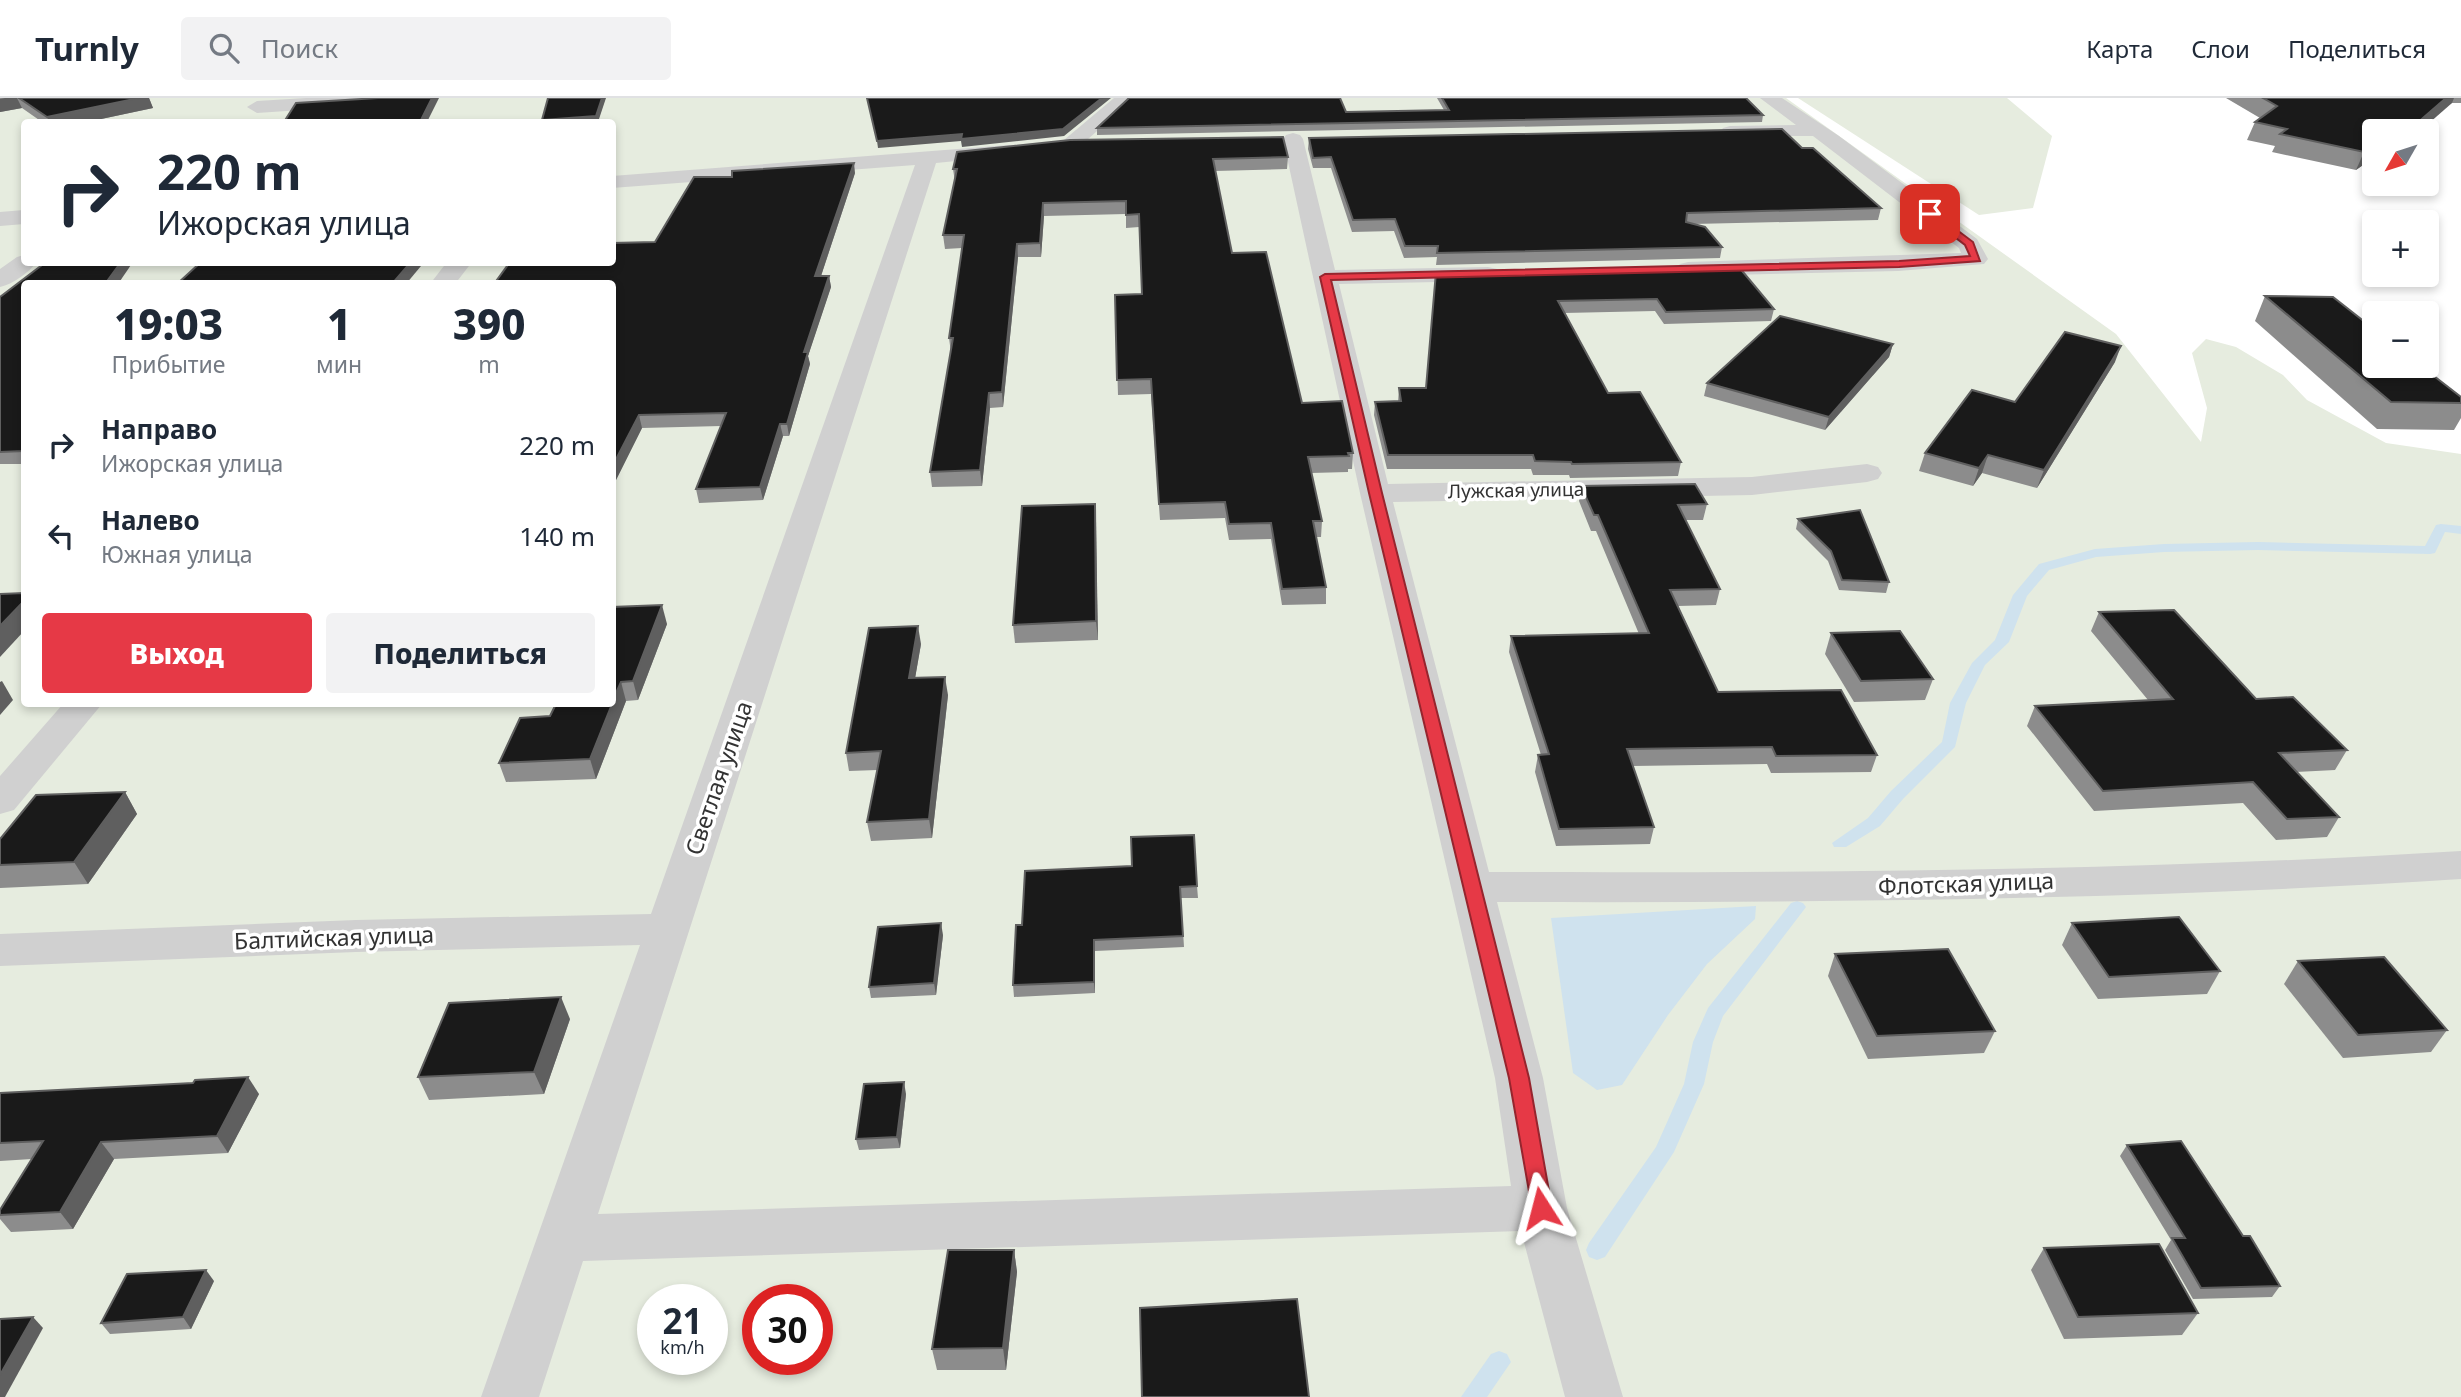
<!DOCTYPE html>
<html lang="ru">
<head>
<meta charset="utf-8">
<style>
	body { margin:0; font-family:"Noto Sans",sans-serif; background:#f2f2f3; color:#1f2937; height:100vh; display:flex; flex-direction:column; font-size:26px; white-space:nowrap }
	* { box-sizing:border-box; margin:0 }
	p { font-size:23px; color:#747a83 }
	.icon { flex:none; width:38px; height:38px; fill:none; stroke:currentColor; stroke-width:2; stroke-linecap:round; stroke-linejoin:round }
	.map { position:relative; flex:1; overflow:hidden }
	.details { position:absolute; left:21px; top:182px; width:595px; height:427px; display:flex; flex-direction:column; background:#fff; border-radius:7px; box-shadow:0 4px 10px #0003 }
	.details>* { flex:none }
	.guide { position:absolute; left:21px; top:21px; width:595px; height:147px; border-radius:7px; box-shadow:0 4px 10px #0003; background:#fff; color:#1f2937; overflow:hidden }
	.needle { width:46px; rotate:231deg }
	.buttons { position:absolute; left:2362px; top:21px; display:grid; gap:14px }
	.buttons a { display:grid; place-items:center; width:77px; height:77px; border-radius:7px; background:#fff; box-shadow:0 4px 10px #0003; font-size:35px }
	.speed { position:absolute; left:637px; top:1186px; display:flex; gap:14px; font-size:35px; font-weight:700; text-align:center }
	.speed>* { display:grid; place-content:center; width:91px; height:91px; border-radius:50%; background:#fff; box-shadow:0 4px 10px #0003; line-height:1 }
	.speed small { font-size:18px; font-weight:400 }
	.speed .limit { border:10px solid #d22; background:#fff; color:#111 }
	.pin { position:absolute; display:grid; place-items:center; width:60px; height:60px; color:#fff; margin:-30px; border-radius:14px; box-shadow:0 4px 10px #0006 }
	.me { position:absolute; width:77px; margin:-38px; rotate:351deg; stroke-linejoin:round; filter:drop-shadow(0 0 5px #0008) }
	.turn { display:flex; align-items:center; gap:24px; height:147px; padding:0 21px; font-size:32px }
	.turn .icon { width:91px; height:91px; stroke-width:2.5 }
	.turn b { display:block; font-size:49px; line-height:60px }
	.eta { display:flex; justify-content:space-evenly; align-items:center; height:119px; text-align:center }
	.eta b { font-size:42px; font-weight:800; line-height:49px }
	.cta { display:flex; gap:14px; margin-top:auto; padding:14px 21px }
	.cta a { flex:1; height:80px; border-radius:7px; background:#e63946; color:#fff; font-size:28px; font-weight:800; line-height:80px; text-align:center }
	.cta a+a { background:#f2f2f3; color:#1f2937 }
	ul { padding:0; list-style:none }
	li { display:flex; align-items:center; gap:21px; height:91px; padding:0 21px }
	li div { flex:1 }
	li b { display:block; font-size:26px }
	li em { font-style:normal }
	header { display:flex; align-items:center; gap:42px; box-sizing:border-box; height:98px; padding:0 35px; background:#fff; border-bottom:2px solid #e0e1e3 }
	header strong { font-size:33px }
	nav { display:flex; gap:38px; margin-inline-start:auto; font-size:24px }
	.search { width:490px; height:63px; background:#f2f2f3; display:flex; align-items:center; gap:18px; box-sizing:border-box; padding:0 24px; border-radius:7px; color:#747a83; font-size:26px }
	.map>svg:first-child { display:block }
</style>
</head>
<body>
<header>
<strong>Turnly</strong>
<div class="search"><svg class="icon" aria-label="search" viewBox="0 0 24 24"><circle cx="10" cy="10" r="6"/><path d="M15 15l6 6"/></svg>Поиск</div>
<nav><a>Карта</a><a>Слои</a><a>Поделиться</a></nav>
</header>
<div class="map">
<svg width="2461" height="1299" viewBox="0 0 2461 1299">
	<rect width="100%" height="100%" fill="#fff"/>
	<g fill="#e6ecdf" fill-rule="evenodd">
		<path d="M0,0H1786L2116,236L2201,344L2207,310L2192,255L2206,241L2236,249L2283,277L2307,302L2386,345L2461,356V1299H0ZM24,24H612V164H24ZM24,186H612V606H24ZM653,1202H712V1262H653ZM758,1202H817V1262H758Z"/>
		<path d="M1798,0H2007L2052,38L2033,110L1979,117Z"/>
	</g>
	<path fill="#cfe2ee" d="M1756,808L1755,821L1707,866L1668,917L1622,987L1597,992L1573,975L1551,820Z"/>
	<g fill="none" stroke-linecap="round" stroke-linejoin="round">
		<g fill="#cfe2ee" fill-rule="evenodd">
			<path d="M2441,426L2461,428V436L2445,434L2435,455L2430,456L2258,452L2164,454L2096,459L2049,472L2027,498L2009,544L1985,567L1966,605L1955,649L1903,701L1880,728L1846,749H1834L1832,745L1868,720L1891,693L1942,644L1950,605L1972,565L1995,542L2013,497L2039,466L2095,451L2164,446L2258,444L2425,448L2436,427Z"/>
			<path d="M1797,803L1803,805L1806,809L1803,813L1723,918L1713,944L1704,986L1674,1054L1605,1159L1597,1162L1589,1159L1586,1152L1589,1145L1656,1049L1684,986L1693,944L1708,910L1791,805Z"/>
			<path d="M1499,1253L1507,1256L1511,1264L1487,1299H1461L1491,1256Z"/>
		</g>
		<g fill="#d0d0d0" fill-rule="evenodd">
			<path d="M306,0H399L390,6L257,15L247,9L257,3Z"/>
			<path d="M1114,0H1134L1078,50H1064L1061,46L1064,42Z"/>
			<path d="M1760,0H1782L1839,38L1977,141L1988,161L1984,166L1898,173L1688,178L1680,176L1676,171L1680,166L1688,164L1961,155L1959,150L1813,38H1723L1720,34L1723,30L1730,28L1796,27Z"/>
			<path d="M1293,35L1300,37L1303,41L1335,172L1488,169L1497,171L1500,176L1497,181L1488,183L1339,186L1388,386L1752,379L1867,366L1878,369L1882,375L1878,381L1867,384L1752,397L1393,404L1489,774C1814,775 2137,773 2461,753V781C2140,802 1819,805 1497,804L1543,980L1567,1110L1623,1299H1565L1521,1133L583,1163L539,1299H481L640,847L356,854L0,868V836L356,822L651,816L915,67L612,90V78L1009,47L1016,49L1019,53L1016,57L936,65L598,1116L1511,1088L1495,980L1360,395L1283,41L1286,37Z"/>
			<path d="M24,112V126L0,128V114Z"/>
			<path d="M24,157V164H37C28,175 13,186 0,189V171L17,159Z"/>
			<path d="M447,164H472L455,186H430Z"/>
			<path d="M63,606H102L14,712L0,716V678Z"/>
		</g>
	</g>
	<g fill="#8c8c8c">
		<path d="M0,0H149L153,10L87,24H42L22,10L0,14Z"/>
		<path d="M1437,0H1746L1763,17L1762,24L1097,37V30L1346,14L1444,12Z"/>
		<path d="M2226,0H2461V5H2452L2375,33V69L2363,67L2356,72L2272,54L2275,48L2247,42L2255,24L2260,20Z"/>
		<path d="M1309,40L1802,50L1881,110L1878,122L1693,126L1722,149L1720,160L1436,167L1437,159L1404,160L1394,133L1352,134L1331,70H1313L1308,51Z"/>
		<path d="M957,54L1288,59L1287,71L1215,73L1232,155L1302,305L1353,355L1352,371H1348V374L1311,375L1322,423L1321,439H1316L1326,489V506L1282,507L1271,441L1229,442L1225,420L1160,422L1151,296L1118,297L1115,197L1142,196L1139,129L1126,130V116L1044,118L1041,159H1018L1003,309L990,310L982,388L932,389L930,374L951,255L949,240L962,150L945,151L943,137L955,84L953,71Z"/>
		<path d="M855,75L821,178H829L831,189L808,258L810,266L789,338H783L763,402L699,405L696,391L721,328L642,330L612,390L655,144Z"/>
		<path d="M1436,174L1774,211L1771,223L1664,226L1655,213L1564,215L1608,295L1681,364L1678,378L1570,380L1569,377H1533L1531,371H1387L1374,317L1375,304H1398L1399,290H1426Z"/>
		<path d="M24,186V366H0V199Z"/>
		<path d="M2265,198L2461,299V320L2454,332L2377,331L2255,223Z"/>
		<path d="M1893,246L1889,259L1825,332L1704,298L1707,285Z"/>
		<path d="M2115,264L2037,390L1982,375L1973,388L1919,373L1925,355L2015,304Z"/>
		<path d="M1581,388L1707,406L1703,422H1685L1720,491L1716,507L1678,508L1718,594L1877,657L1871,674L1771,675L1767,666L1633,668L1654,729L1650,746L1556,748L1535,674L1538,657H1541L1509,554L1511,538L1639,536L1596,433H1591L1579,403Z"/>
		<path d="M1095,406L1098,542L1015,545L1013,527Z"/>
		<path d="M1798,421L1889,484L1886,495L1839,492L1828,463L1796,431Z"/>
		<path d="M612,509L667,526L638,602L626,603L596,681L506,684L499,665L550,618Z"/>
		<path d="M2099,514L2347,652L2335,672L2296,674L2339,719L2327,739L2276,742L2243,705L2094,713L2027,628L2035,608L2148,602L2091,533Z"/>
		<path d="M1831,535L1933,581L1925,602L1854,604L1825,556Z"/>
		<path d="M921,546L915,580L948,597L932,740L871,743L867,724L877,672L849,673L846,655Z"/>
		<path d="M125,694L137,716L88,786L0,790V741Z"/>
		<path d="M1025,773L1197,788L1198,800H1181L1184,849L1095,853V895L1014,899L1013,887L1022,827Z"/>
		<path d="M2072,825L2220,873L2207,896L2098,901L2062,847Z"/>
		<path d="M943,837L936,897L871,900L869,889Z"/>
		<path d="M1835,856L1995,933L1984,955L1868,961L1828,878Z"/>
		<path d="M2298,863L2447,932L2431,954L2343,960L2284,886Z"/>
		<path d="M570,921L544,996L429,1002L418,979Z"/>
		<path d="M0,995L259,996L228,1055L114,1061L73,1131L11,1134L0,1121V1112L32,1061L0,1063Z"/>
		<path d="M906,996L900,1050L859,1052L856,1041Z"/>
		<path d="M2127,1047L2243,1138L2280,1188L2272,1199L2193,1201L2165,1152L2171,1142L2120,1058Z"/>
		<path d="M2044,1150L2198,1215L2182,1237L2064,1241L2031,1172Z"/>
		<path d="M1014,1152L1017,1174L1006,1272H937L932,1251Z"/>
		<path d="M214,1183L191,1231L110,1236L101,1225Z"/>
	</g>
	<g fill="#5f5f5f">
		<path d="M5,0H17L22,10L0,14V1Z"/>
		<path d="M139,0H149L153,10L87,24H49L47,19Z"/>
		<path d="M432,0H439L427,24H420Z"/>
		<path d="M602,0H606L598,24H543L542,22Z"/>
		<path d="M1102,0H1111L1064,38L962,49L961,43L878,50L877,43Z"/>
		<path d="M2446,0H2454L2452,5L2420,33H2408Z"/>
		<path d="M2371,48L2363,67L2356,72L2364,54Z"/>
		<path d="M854,65L855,75L817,190L815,178Z"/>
		<path d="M1043,105L1044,118L1041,159L1040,145Z"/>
		<path d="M1017,146L1018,159L1003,309L1002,294Z"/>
		<path d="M121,164H133L118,186H105Z"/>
		<path d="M411,164H420L421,168L406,186H392Z"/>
		<path d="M829,178L831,189L808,258L810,266L789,338L787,326L804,254Z"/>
		<path d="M1893,246L1889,259L1825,332L1829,319Z"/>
		<path d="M2121,248L2115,264L2037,390L2044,372Z"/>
		<path d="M989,295L990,310L982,388L980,372Z"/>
		<path d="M639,317L642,330L612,390V369Z"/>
		<path d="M780,326L783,338L763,402L760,389Z"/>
		<path d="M1988,357L1982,375L1973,388L1979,370Z"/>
		<path d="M1095,406L1096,423L1098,542L1096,523Z"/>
		<path d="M24,503V533L0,559V528Z"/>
		<path d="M662,507L667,526L638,602L633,583Z"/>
		<path d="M918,528L921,546L912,598L909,580Z"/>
		<path d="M945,579L948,597L932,740L929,721Z"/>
		<path d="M2,583L13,602L0,617V584Z"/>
		<path d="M621,584L626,603L596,681L590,661Z"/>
		<path d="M125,694L137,716L88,786L74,764Z"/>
		<path d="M941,825L943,837L936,897L934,885Z"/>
		<path d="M1094,842L1095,853V895L1094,884Z"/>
		<path d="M561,899L570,921L544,996L534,974Z"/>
		<path d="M248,979L259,996L228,1055L217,1038Z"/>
		<path d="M904,984L906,996L900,1050L897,1039Z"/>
		<path d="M101,1044L114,1061L73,1131L60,1114Z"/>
		<path d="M1014,1152L1017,1174L1006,1272L1003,1250Z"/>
		<path d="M206,1172L214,1183L191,1231L183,1219Z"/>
		<path d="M33,1219L43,1230L5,1299H0V1277Z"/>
	</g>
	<g fill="#1a1a1a" stroke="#5f5f5f" stroke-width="2">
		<path d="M19,0H139L47,19Z"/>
		<path d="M378,0H432L420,24H284L296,5Z"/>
		<path d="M548,0H602L596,18L542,22Z"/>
		<path d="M867,0H1102L1063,31L961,41L962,36L877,43Z"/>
		<path d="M1129,0H1340L1346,14L1449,12L1442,0H1746L1763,17L1097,30Z"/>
		<path d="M2263,0H2446L2408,33H2375V49L2371,48L2364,54L2280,36L2287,31L2255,24L2277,8Z"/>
		<path d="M1782,31L1802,50H1813L1881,110L1687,115L1686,124L1705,129L1722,149L1437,155L1438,148H1405L1395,121L1353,122L1331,59L1313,60L1309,40Z"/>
		<path d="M1283,39L1288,59L1213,61L1232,155L1266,154L1302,305L1342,303L1353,355H1348L1349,358L1308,359L1322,423H1313L1326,489L1282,491L1271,425L1229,426L1225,404L1159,406L1151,281L1117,282L1115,197L1142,196L1139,116L1126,117V103L1043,105L1040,145L1017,146L1002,294L989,295L980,372L930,374L953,240H949L964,137H943L957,71H953L957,54L1070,42Z"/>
		<path d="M854,65L815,178H829L804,254H808L787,326H780L760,389L696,391L726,315L639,317L612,369V186H494L510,164H612V145L655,144L694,79H732V73Z"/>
		<path d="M46,164H121L105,186H24V353L0,354V199Z"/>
		<path d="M201,164H411L392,186H177Z"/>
		<path d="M1738,168L1774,211L1666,214L1657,201L1558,203L1608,295L1640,294L1681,364L1572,366L1571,364L1535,363L1533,357H1388L1375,304L1401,303L1399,290H1426L1436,174Z"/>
		<path d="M2265,198L2333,199L2375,232V268H2421L2461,299V305L2391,304Z"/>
		<path d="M1780,218L1893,246L1829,319L1707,285Z"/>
		<path d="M2065,234L2121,248L2044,372L1988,357L1979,370L1925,355L1972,292L2015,304Z"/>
		<path d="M1695,386L1707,406L1678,407L1720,491L1670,492L1718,594L1841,592L1877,657L1776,658L1772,649L1627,651L1654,729L1559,731L1538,657L1549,656L1511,538L1649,535L1598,417H1594L1581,388Z"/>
		<path d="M1095,406L1096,523L1013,527L1022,408Z"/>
		<path d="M1860,412L1889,484L1842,482L1831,453L1798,421Z"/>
		<path d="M24,495V503L0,528V496Z"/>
		<path d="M662,507L633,583L621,584L612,604V509Z"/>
		<path d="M2174,512L2256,601L2293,599L2347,652L2279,655L2339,719L2287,721L2253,684L2103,693L2035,608L2173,601L2099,514Z"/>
		<path d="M918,528L909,580L945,579L929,721L867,724L881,653L846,655L869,530Z"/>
		<path d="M1900,533L1933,581L1861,583L1831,535Z"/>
		<path d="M556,606H612L590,661L499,665L520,620L550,618Z"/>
		<path d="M125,694L74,764L0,767V741L36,697Z"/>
		<path d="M1194,737L1197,788L1180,789L1183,838L1094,842V884L1013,887L1016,827H1022L1025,773L1132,768L1131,739Z"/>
		<path d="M2179,819L2220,873L2109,879L2072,825Z"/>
		<path d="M941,825L934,885L869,889L878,829Z"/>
		<path d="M1948,851L1995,933L1877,938L1835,856Z"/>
		<path d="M2384,859L2447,932L2358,937L2298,863Z"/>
		<path d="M561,899L534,974L418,979L449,905Z"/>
		<path d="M248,979L217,1038L101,1044L60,1114L0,1117V1112L43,1043L0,1045V995L193,985L195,982Z"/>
		<path d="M904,984L897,1039L856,1041L864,986Z"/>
		<path d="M2181,1043L2243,1138H2250L2280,1188L2201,1190L2172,1140H2185L2127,1047Z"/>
		<path d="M2159,1146L2198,1215L2078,1219L2044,1150Z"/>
		<path d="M948,1152H1014L1003,1250L932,1251Z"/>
		<path d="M206,1172L183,1219L101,1225L127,1176Z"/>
		<path d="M1297,1201L1309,1299H1142L1140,1210Z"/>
		<path d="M33,1219L0,1277V1221Z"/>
	</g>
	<path fill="#e63946" stroke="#96252e" stroke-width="2" d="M1927,114H1933L1973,144L1980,163L1899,169L1331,182L1382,395L1529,980L1552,1110L1548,1116L1541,1119L1533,1116L1509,980L1369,395L1320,179L1325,176L1899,163L1970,158L1965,147L1927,118Z"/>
	<g text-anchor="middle" stroke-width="7" stroke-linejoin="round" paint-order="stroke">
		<g font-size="19" fill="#333" stroke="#fff">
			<text transform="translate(1516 392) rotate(-1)" y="7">Лужская улица</text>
		</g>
		<g font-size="23" fill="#333" stroke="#fff">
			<text transform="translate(719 680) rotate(-71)" y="8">Светлая улица</text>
			<text transform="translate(1966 786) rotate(-2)" y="8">Флотская улица</text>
			<text transform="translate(334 840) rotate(-2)" y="8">Балтийская улица</text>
		</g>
	</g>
</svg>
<div class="buttons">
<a><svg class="needle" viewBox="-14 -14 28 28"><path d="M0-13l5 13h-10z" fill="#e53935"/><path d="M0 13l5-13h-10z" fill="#747a83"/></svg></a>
<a>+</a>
<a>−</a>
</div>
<div class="speed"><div>21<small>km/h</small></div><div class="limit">30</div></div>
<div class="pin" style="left:1930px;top:116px;background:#d93025"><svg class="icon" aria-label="arrive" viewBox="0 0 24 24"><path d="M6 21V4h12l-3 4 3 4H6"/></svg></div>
<svg class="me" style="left:1541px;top:1110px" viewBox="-20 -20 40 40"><path d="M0-17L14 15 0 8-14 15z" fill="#e63946" stroke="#fff" stroke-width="4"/></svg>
<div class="guide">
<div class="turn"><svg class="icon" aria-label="right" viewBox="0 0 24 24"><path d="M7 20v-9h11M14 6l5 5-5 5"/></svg><div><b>220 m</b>Ижорская улица</div></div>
</div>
<section class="details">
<div class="eta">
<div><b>19:03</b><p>Прибытие</p></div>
<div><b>1</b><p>мин</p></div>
<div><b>390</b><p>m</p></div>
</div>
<ul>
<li><svg class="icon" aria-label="right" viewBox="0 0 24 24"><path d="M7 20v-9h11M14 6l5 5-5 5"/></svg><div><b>Направо</b><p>Ижорская улица</p></div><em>220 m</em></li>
<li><svg class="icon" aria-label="left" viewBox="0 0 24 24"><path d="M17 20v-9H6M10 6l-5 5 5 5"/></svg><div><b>Налево</b><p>Южная улица</p></div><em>140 m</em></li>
</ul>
<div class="cta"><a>Выход</a><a>Поделиться</a></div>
</section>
</div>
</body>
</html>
